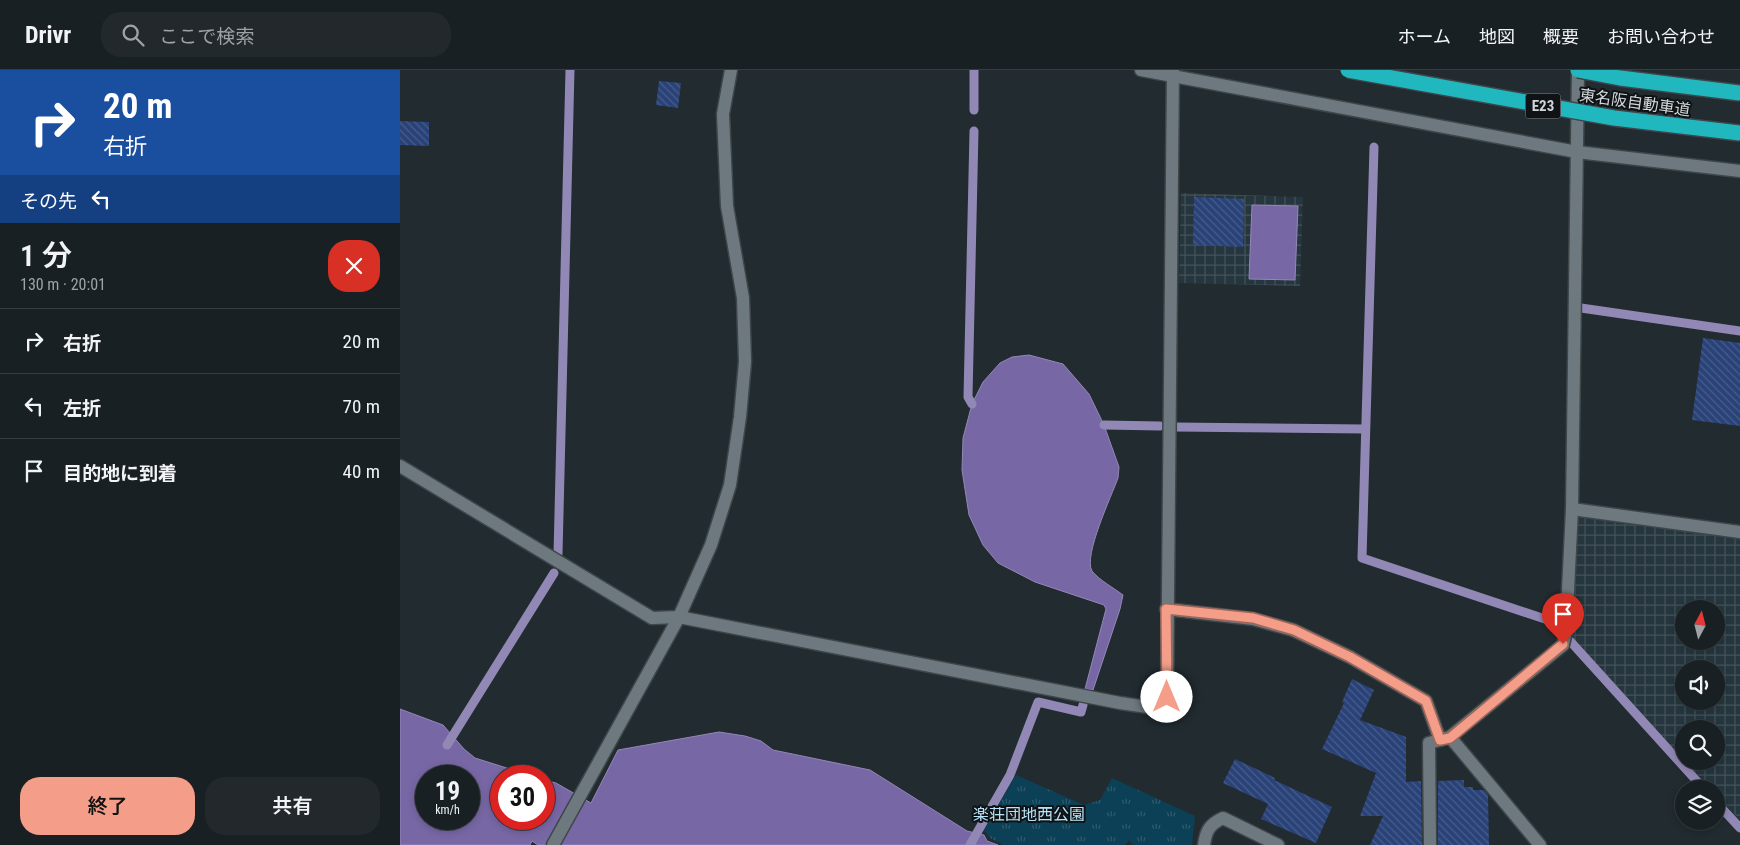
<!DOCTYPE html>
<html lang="ja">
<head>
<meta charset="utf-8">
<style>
	body { margin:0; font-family:"Roboto Condensed","Noto Sans JP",sans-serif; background:#22282c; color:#f1f3f6; height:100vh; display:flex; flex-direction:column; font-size:19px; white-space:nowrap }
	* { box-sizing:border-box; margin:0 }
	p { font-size:16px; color:#9fa3a6 }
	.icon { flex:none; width:28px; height:28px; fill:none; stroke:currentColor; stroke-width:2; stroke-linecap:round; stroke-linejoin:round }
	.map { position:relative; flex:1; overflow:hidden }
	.details { display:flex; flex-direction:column; background:#192024; width:400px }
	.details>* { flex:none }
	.banner { background:#1a4fa0; color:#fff; overflow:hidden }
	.needle { width:32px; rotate:7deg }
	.tools { position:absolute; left:1275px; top:530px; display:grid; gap:10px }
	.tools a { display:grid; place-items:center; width:50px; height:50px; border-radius:50%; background:#192024; box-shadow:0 2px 8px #0003,0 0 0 1px #373e41; font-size:25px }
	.speed { position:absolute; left:15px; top:695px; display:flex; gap:10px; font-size:25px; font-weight:700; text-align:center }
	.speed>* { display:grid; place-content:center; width:65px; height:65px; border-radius:50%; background:#192024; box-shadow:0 2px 8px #0003,0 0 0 1px #373e41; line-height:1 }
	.speed small { font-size:12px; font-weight:400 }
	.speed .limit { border:8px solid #d22; background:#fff; color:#111 }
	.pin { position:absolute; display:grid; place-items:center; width:42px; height:42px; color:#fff; margin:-51px -21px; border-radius:50% 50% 50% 0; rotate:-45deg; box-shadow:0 0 5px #0007 }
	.pin .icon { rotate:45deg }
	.me { position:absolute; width:55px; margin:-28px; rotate:0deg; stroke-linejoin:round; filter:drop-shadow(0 0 4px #0008) }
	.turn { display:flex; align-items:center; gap:18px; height:105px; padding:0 20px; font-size:22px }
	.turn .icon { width:65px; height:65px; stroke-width:2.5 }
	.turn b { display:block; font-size:35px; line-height:42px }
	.then { display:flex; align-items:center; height:48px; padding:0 20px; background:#0003; gap:10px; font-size:19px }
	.round { display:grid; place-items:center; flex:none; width:52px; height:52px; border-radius:20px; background:#22282c }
	.head { display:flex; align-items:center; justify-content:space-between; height:85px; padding:0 20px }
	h1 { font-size:30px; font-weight:600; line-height:38px }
	.action { display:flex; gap:10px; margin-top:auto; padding:10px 20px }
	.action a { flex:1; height:58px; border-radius:20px; background:#f49e8a; color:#111; font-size:20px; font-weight:600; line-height:58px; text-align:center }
	.action a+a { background:#22282c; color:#f1f3f6 }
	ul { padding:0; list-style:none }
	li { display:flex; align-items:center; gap:15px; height:65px; padding:0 20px; border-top:1px solid #373e41 }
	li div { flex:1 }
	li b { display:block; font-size:19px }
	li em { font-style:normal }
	header { display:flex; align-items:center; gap:30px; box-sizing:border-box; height:70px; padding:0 25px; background:#192024; border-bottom:1px solid #373e41 }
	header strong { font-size:24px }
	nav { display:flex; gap:28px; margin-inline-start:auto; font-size:18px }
	.search { width:350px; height:45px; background:#22282c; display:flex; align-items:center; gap:12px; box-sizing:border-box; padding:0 18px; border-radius:20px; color:#9fa3a6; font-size:19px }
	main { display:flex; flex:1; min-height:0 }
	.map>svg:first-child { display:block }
</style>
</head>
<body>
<header>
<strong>Drivr</strong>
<div class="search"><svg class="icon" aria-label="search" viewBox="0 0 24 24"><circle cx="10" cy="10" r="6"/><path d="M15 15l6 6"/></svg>ここで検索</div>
<nav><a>ホーム</a><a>地図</a><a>概要</a><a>お問い合わせ</a></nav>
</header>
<main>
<section class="details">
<div class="banner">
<div class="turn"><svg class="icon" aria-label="right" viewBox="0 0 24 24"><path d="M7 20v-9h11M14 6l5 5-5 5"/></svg><div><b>20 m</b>右折</div></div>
<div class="then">その先<svg class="icon" aria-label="left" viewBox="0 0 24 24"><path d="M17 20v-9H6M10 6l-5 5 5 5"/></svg></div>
</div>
<div class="head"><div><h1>1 分</h1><p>130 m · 20:01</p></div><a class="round" style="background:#d93025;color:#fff"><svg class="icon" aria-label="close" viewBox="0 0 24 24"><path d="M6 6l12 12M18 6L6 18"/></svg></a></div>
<ul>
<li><svg class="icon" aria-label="right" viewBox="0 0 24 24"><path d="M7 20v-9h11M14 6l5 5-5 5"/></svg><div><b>右折</b></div><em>20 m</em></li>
<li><svg class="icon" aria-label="left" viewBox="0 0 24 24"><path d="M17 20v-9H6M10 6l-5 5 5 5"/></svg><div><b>左折</b></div><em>70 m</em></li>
<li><svg class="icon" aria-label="arrive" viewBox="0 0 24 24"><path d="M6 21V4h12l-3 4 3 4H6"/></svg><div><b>目的地に到着</b></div><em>40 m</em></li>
</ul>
<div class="action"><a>終了</a><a>共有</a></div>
</section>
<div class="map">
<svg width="1340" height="775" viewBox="0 0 1340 775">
	<defs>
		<pattern id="industrial-grid" width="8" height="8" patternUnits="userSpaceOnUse" patternTransform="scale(1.25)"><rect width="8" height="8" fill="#25363e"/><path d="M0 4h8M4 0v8" fill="none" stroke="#445259"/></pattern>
		<pattern id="grass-tufts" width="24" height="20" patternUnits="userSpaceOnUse" patternTransform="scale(1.25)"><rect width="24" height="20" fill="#0b4056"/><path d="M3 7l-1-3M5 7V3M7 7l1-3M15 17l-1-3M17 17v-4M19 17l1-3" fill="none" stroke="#2e5b6e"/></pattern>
		<pattern id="building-back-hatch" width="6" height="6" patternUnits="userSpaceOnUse" patternTransform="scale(1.25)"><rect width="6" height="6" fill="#294278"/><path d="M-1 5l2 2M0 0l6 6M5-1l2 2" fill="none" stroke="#475d8b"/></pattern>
	</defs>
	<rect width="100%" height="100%" fill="#212b30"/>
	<g fill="url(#industrial-grid)" fill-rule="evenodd">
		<path d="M781,123L903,127L900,216L779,213Z"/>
		<path d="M1182,445L1340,468V750L1316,725V719H1311L1285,691H1316V659H1284V690L1170,568L1171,448ZM1284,539H1316V571H1284ZM1284,599H1316V631H1284Z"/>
	</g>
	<path fill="url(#grass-tufts)" d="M616,705L684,735L700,730L712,708L795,746L792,775H733L729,770L725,775H603L590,768L584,760Z"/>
	<g fill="#7867a5" stroke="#9288b5" fill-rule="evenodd">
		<path d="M852,135L898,136L895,210L849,209Z"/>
		<path d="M629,285L663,294L689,324L704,355L719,397L718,408C712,425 683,486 692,501C699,510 714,518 723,525L720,539L693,620L685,619L706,539L704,535L635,512L598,493L583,475L569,445L562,400L563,368L572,334L583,312L600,293L612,287Z"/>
		<path d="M0,639L43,655L64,679L75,688L132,706H101V749H144V710L156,713L191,733L218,680L319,662L345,666L361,671L373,680L470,700L567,761L584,765L587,771L598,775H138L132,771L130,775H0ZM26,706H69V749H26Z"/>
	</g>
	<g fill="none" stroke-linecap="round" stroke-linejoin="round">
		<g stroke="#9288b5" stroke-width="9">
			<path d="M574,0V40"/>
			<path d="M974,77L962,488L1154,552"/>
			<path d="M1181,238L1340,261"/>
			<path d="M572,334L568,327L574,61"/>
			<path d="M704,355L760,356"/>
			<path d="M775,357L965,359"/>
			<path d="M158,484L170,0"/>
			<path d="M1170,571L1304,719"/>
			<path d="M47,675L154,503"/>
			<path d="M1316,732L1340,758"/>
			<path d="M570,775L610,705L638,632L681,642L683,635"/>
		</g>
	</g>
	<g fill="url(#building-back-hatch)">
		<path d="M259,11L281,13L278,38L256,35Z"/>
		<path d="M0,51L29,52V76L0,75Z"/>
		<path d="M794,127L844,129L843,177L793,175Z"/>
		<path d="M1303,268L1340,273V356L1292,350Z"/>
		<path d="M952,609L974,620L960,650L1006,667V712L1021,711L1022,775H970L983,746H960L976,703L922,679L944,633L942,632Z"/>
		<path d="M835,689L875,708L874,710L932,737L916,773L861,749L868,734L823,713Z"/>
		<path d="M1064,710V717H1073V720H1084L1088,725L1089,775H1038V711Z"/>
	</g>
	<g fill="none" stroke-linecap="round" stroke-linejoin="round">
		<g stroke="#3e464a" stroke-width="15">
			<g id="minor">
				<path d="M741,0L1177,82L1340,101"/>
				<path d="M0,396L252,548L279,547L720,633L754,638L767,627L773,0"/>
				<path d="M1172,439L1340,462"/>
				<path d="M766,539L853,549L893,560L950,587L1026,631L1040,670"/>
				<path d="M1050,667L1163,575L1166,561L1172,439L1178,0"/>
				<path d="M804,775C806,760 810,754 823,748L878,775"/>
				<path d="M1030,775L1029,673L1050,667L1140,775"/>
			</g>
		</g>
		<g stroke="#3e464a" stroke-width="15">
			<path id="tertiary" d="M153,775L279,547L311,475L330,415L340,347L345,292L343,228L327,136L323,44L331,0"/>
		</g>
		<use href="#minor" stroke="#6e797f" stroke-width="12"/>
		<use href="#tertiary" stroke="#6e797f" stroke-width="12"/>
		<g stroke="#3e464a" stroke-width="18" stroke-linecap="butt">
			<g id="motorway-bridge">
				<path d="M948,0L1214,48L1340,63"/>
				<path d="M1178,0L1220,8L1340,23"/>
			</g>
		</g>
		<use href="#motorway-bridge" stroke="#20b8be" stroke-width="15"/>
	</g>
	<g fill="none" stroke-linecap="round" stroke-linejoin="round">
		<g stroke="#9f675a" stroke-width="12">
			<path id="route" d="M767,627L766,539L853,548L894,560L950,587L1026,631L1040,670L1050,668L1163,574"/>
		</g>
		<use href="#route" stroke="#f49e8a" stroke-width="9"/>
	</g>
	<g text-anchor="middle" stroke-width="4" stroke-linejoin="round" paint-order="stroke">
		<rect fill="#0f1315" stroke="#969c9e" stroke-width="1" x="1125.5" y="23.5" width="35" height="25" rx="4"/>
		<g font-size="15" font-weight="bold" fill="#d0d6d9">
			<text x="1143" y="41">E23</text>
		</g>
		<g font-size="16" fill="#d0d6d9" stroke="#0f1315">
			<text transform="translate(1235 32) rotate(8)" y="6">東名阪自動車道</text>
		</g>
		<g font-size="16" fill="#bae2f7" stroke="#0f1315">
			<text x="629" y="750">楽荘団地西公園</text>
		</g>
	</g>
</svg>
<div class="tools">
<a><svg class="needle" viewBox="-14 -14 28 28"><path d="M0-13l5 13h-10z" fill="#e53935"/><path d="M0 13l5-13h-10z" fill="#9fa3a6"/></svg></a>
<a><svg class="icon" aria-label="sound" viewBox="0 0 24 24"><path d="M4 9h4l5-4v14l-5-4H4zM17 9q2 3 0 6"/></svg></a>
<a><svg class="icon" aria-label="search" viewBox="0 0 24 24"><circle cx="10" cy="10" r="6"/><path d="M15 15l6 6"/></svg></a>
<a><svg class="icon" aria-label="layers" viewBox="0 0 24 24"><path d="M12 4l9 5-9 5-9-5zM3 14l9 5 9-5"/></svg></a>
</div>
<div class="speed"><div>19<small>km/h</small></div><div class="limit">30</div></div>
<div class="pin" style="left:1163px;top:574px;background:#d93025"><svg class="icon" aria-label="arrive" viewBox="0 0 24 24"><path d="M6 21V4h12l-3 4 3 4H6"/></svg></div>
<svg class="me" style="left:767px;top:627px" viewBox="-20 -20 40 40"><circle r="19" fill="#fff"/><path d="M0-13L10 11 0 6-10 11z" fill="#f49e8a"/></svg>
</div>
</main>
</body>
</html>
